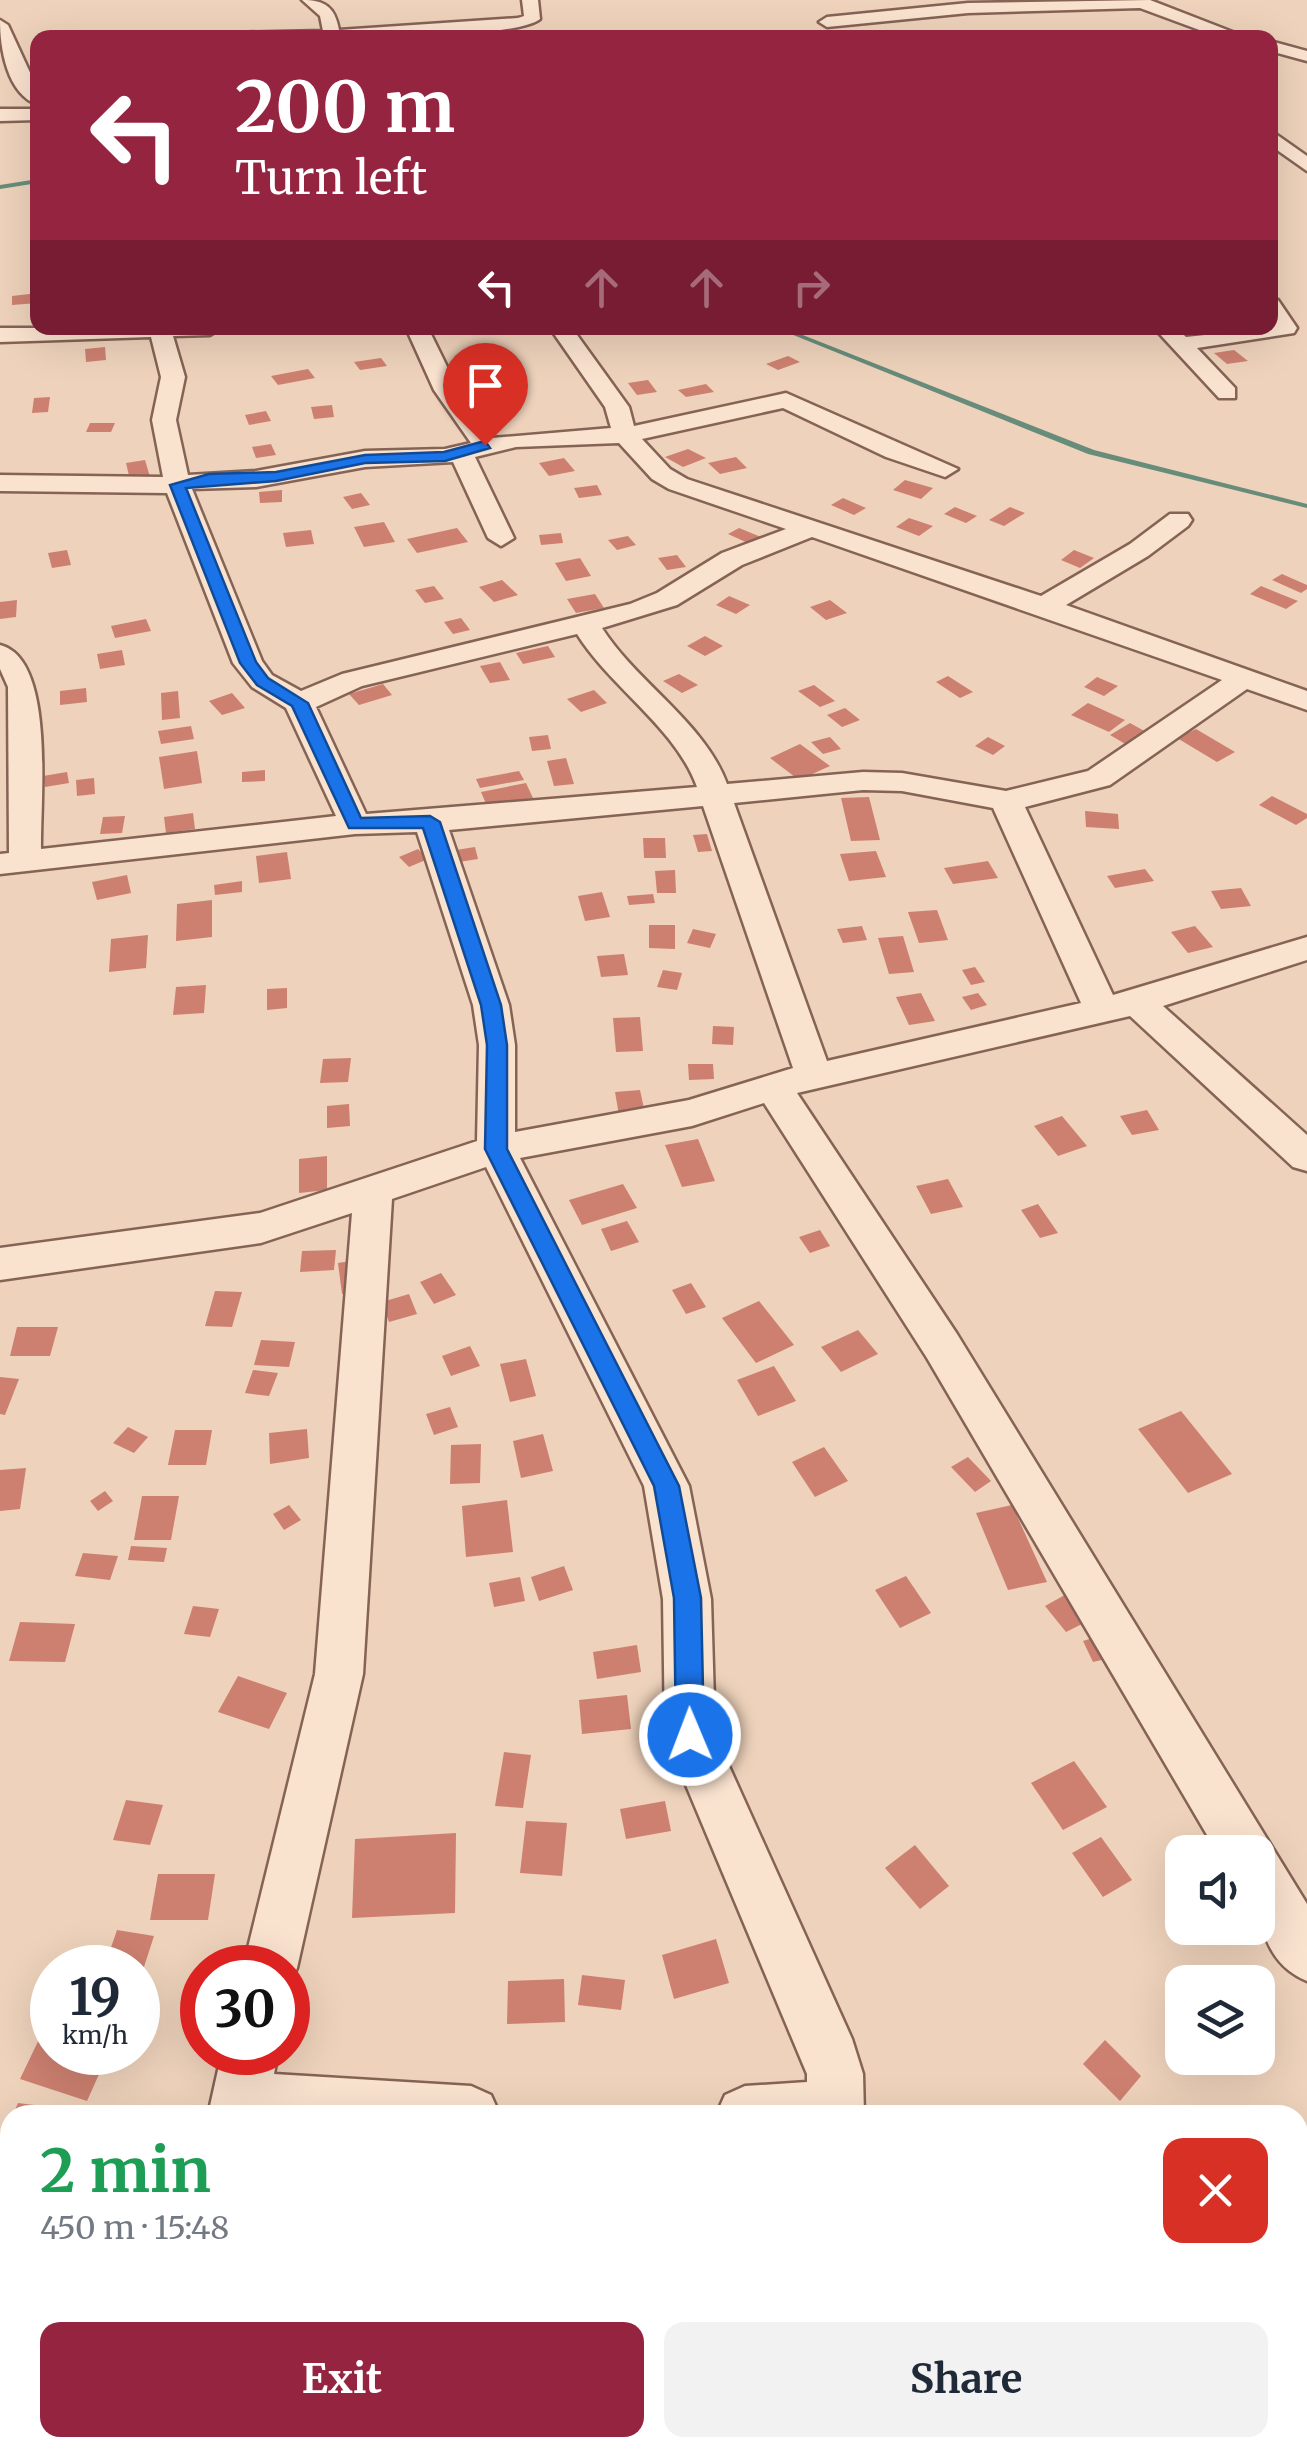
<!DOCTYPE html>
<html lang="en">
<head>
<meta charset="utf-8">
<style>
	body { margin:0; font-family:Merriweather,serif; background:#f2f2f3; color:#1f2937; height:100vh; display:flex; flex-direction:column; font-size:38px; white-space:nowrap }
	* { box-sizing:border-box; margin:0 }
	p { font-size:32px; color:#747a83 }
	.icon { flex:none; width:55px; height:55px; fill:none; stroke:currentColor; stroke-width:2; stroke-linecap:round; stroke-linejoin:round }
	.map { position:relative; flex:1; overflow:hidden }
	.side { position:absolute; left:0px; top:2105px; width:1308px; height:352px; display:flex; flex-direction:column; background:#fff; border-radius:30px 30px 0 0; box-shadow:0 10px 40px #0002 }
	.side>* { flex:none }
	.top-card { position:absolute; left:30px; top:30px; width:1248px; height:305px; border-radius:20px; box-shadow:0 10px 40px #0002; background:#952440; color:#fff; overflow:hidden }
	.buttons { position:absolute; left:1165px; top:1835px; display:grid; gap:20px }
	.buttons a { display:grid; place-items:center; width:110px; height:110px; border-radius:20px; background:#fff; box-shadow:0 10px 40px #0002; font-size:50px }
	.speed { position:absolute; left:30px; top:1945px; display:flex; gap:20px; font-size:50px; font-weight:700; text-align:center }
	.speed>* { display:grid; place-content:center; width:130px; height:130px; border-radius:50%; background:#fff; box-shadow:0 10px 40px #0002; line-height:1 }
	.speed small { font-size:25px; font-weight:400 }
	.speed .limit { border:15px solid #d22; background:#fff; color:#111 }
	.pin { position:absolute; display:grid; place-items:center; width:85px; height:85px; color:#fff; margin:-102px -42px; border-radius:50% 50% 50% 0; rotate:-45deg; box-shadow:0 0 10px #0007 }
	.pin .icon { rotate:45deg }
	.me { position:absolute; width:110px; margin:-55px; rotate:359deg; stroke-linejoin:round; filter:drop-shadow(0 0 8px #0008) }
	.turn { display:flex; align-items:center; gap:35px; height:210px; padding:0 40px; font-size:45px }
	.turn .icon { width:130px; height:130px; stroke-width:2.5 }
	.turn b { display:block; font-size:70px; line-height:85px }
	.lanes { display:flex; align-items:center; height:95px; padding:0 40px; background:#0003; justify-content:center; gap:50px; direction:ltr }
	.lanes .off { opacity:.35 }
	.round { display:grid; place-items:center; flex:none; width:105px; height:105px; border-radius:20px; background:#f2f2f3 }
	.overview { display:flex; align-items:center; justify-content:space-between; height:170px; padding:0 40px }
	h1 { font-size:60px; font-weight:700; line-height:75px; color:#1e9e55 }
	.action { display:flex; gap:20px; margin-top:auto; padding:20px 40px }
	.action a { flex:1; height:115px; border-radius:20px; background:#952440; color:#fff; font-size:40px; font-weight:700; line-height:115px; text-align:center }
	.action a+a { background:#f2f2f3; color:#1f2937 }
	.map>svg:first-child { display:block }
</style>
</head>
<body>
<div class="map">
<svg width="1307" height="2457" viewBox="0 0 1307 2457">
	<rect width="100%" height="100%" fill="#eed2bb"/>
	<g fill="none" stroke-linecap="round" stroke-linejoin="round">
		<g fill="#678c7a" fill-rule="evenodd">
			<path d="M38,179V183L0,189V185Z"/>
			<path d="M776,328H785L1094,450L1307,504V508L1088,454Z"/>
		</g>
	</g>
	<g fill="#cd8070">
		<path d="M38,293V303L12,305V296Z"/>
		<path d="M105,347L106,360L86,362L85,349Z"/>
		<path d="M1234,350L1248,361L1227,364L1214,353Z"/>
		<path d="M788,356L800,362L778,370L766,364Z"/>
		<path d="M381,358L387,366L360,370L354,362Z"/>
		<path d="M308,369L315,378L278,385L271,376Z"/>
		<path d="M648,380L657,392L637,395L628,383Z"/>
		<path d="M706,384L714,392L686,397L678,390Z"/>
		<path d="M50,397L48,412L32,413L34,398Z"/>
		<path d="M332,405L334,417L314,419L311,407Z"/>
		<path d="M266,411L271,421L249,425L245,415Z"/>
		<path d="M90,423H115L111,432H86Z"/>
		<path d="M271,444L276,455L256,458L252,447Z"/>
		<path d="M688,449L706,458L683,467L665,457Z"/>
		<path d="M736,457L747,468L720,474L708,463Z"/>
		<path d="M564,458L575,471L549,476L539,463Z"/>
		<path d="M145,460L150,477L130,480L126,463Z"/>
		<path d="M905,480L933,488L921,499L893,490Z"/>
		<path d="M597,485L602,495L579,498L574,488Z"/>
		<path d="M282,490V502L260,503L259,492Z"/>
		<path d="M361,493L370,505L352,509L343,497Z"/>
		<path d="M843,498L866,508L854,515L831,505Z"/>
		<path d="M955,507L977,516L966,523L944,514Z"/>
		<path d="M1010,507L1025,513L1004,526L989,520Z"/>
		<path d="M909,518L933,526L919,536L896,527Z"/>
		<path d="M384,522L395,542L364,547L354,527Z"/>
		<path d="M457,528L468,542L417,553L407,539Z"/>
		<path d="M739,528L761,537L750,544L728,534Z"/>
		<path d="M311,530L314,544L286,547L283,533Z"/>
		<path d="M561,533L563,543L541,545L539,535Z"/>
		<path d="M628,536L636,545L617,550L608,540Z"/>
		<path d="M67,550L71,565L52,568L48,553Z"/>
		<path d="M1074,550L1094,558L1080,568L1061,560Z"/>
		<path d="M677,555L686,567L667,570L658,558Z"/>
		<path d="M580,558L591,576L566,581L555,563Z"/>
		<path d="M1282,574L1307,585V589L1301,593L1272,580Z"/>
		<path d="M502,580L518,595L494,602L479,587Z"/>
		<path d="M434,586L444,599L425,603L415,590Z"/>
		<path d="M1261,586L1298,601L1286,609L1250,594Z"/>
		<path d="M595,594L604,608L576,613L567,599Z"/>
		<path d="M729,596L750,605L736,614L716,605Z"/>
		<path d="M17,600L16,617L0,619V602Z"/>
		<path d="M830,600L847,613L826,620L810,607Z"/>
		<path d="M461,618L470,630L453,634L444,622Z"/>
		<path d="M146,619L151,631L115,638L111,626Z"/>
		<path d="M705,636L723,646L705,656L687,646Z"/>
		<path d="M548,646L555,657L523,664L516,653Z"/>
		<path d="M122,650L125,665L100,669L97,654Z"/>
		<path d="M500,662L510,680L490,683L480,666Z"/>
		<path d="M679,674L698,685L682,693L663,681Z"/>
		<path d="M948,676L973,692L960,698L936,682Z"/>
		<path d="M1097,677L1118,686L1104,696L1084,687Z"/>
		<path d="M383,684L392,695L359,705L349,694Z"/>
		<path d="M814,685L835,701L820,707L798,691Z"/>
		<path d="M86,688L87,702L60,705V691Z"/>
		<path d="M594,690L607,703L581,712L567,699Z"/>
		<path d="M178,691L180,718L162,720L161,693Z"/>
		<path d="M232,693L245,708L222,715L209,701Z"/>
		<path d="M1088,703L1125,720L1109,732L1071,715Z"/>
		<path d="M845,708L860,720L842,727L827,715Z"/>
		<path d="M1130,723L1148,733L1127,745L1110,735Z"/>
		<path d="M191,726L194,739L161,744L158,731Z"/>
		<path d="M1196,729L1235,752L1217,762L1177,738Z"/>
		<path d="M548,735L551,749L532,751L529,737Z"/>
		<path d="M830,737L841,749L823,754L811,742Z"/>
		<path d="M988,737L1005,746L993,755L975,746Z"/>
		<path d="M800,744L830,766L799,780L770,758Z"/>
		<path d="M197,751L202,783L164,789L159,757Z"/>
		<path d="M566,758L574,784L554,786L547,761Z"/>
		<path d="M265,770V781L242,782V772Z"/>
		<path d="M519,771L524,780L480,788L476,779Z"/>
		<path d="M67,772L69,783L45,787L43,776Z"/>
		<path d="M94,778L95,794L77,796L76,780Z"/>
		<path d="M526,783L533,798L487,806L481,792Z"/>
		<path d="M1272,796L1307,814V818L1296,825L1259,805Z"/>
		<path d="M869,797L880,840L851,841L841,798Z"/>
		<path d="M1085,811L1118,814L1119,829L1086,827Z"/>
		<path d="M193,813L195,829L166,833L164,817Z"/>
		<path d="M125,816L122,833L100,834L103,817Z"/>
		<path d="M707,834L712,851L698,852L693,835Z"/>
		<path d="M643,838H665L666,858H644Z"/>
		<path d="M475,847L478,859L459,862L456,850Z"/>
		<path d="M418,849L428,859L409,867L399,857Z"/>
		<path d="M876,851L886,877L849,881L840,854Z"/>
		<path d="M287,852L291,879L259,883L256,856Z"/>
		<path d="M988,861L998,878L953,884L944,868Z"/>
		<path d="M1145,869L1154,881L1115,888L1107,876Z"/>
		<path d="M675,870L676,893H657L655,871Z"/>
		<path d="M127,875L131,893L97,900L92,882Z"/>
		<path d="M242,881V892L215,895L214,885Z"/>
		<path d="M1241,888L1251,906L1221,909L1211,891Z"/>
		<path d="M602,892L610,917L585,921L578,896Z"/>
		<path d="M653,894L655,903L629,905L627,896Z"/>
		<path d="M212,900V937L176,941L177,904Z"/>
		<path d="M937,910L948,940L919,943L908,912Z"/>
		<path d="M649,925H675V949L649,948Z"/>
		<path d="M862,926L867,940L843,943L837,929Z"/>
		<path d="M1195,926L1213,947L1188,953L1171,932Z"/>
		<path d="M693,929L716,934L710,948L687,943Z"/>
		<path d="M148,935L146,968L109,972L111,939Z"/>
		<path d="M903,936L914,972L889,974L878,938Z"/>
		<path d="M624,954L628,975L601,977L597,956Z"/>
		<path d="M975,967L985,982L971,985L962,970Z"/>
		<path d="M663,970L682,973L677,990L657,987Z"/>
		<path d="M206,985L204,1013L173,1015L176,987Z"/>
		<path d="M287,988V1008L267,1010V989Z"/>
		<path d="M921,993L935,1021L909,1025L896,997Z"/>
		<path d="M978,993L987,1005L971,1010L962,997Z"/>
		<path d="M640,1017L643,1051L616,1052L613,1018Z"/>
		<path d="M713,1026L734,1027L733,1045L712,1044Z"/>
		<path d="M351,1058L348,1082L320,1083L323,1059Z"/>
		<path d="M688,1064H713L714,1079L689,1080Z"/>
		<path d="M640,1090L646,1118L620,1121L615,1092Z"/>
		<path d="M349,1104L350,1126L327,1128V1106Z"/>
		<path d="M1147,1110L1159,1130L1132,1135L1120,1116Z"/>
		<path d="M1062,1116L1087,1146L1058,1156L1034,1126Z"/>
		<path d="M698,1139L715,1181L682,1187L665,1145Z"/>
		<path d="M327,1156V1190L299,1193V1159Z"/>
		<path d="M948,1179L963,1207L931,1214L916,1186Z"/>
		<path d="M623,1184L637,1208L582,1225L569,1200Z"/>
		<path d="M1038,1204L1058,1233L1040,1238L1021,1210Z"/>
		<path d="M627,1221L639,1242L611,1251L601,1229Z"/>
		<path d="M820,1230L830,1246L810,1253L799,1237Z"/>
		<path d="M336,1250L334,1270L300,1272L302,1251Z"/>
		<path d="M362,1259L366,1290L342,1294L338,1263Z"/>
		<path d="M441,1273L456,1295L434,1304L420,1282Z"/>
		<path d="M691,1283L706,1307L686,1314L672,1290Z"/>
		<path d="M215,1291L242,1292L232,1327L205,1326Z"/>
		<path d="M409,1294L417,1314L389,1322L382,1302Z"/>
		<path d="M759,1301L794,1345L756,1363L722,1318Z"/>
		<path d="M17,1327H58L50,1356H10Z"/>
		<path d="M858,1330L878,1354L841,1372L821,1347Z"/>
		<path d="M261,1340L295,1342L289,1367L254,1365Z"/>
		<path d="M470,1346L480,1366L451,1376L442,1356Z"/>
		<path d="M526,1359L536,1396L510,1402L500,1364Z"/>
		<path d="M774,1366L796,1401L758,1416L737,1380Z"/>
		<path d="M253,1370L278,1373L269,1396L245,1393Z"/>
		<path d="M0,1377L19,1379L5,1415L0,1414Z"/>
		<path d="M450,1407L458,1427L434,1435L426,1414Z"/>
		<path d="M1181,1411L1232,1474L1188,1493L1138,1429Z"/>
		<path d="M128,1427L148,1437L134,1453L113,1443Z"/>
		<path d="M307,1429L309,1458L270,1464L269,1433Z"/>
		<path d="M175,1430H212L206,1465H168Z"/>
		<path d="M543,1434L553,1471L521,1478L513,1441Z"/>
		<path d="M481,1444L480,1483L450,1484L451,1445Z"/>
		<path d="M824,1447L848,1481L815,1497L792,1462Z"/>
		<path d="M968,1457L991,1481L975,1492L951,1467Z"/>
		<path d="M26,1468L20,1509L0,1511V1470Z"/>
		<path d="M105,1491L113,1501L98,1511L90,1501Z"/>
		<path d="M142,1496H179L171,1540H134Z"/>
		<path d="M507,1500L513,1552L466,1557L462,1506Z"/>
		<path d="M289,1505L301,1520L284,1530L273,1514Z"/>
		<path d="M1012,1505L1047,1582L1008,1590L976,1513Z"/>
		<path d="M131,1546L167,1548L164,1562L128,1560Z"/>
		<path d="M83,1553L118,1556L110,1580L75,1576Z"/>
		<path d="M564,1566L573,1590L539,1601L531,1577Z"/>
		<path d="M906,1576L931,1613L900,1628L875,1590Z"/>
		<path d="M520,1577L525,1601L494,1607L489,1583Z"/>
		<path d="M1072,1591L1094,1618L1066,1632L1045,1606Z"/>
		<path d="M193,1606L219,1609L210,1637L184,1634Z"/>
		<path d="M20,1622L75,1624L65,1662L9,1661Z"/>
		<path d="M1099,1636L1110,1658L1093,1662L1083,1641Z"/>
		<path d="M637,1645L641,1672L597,1679L593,1652Z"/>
		<path d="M238,1676L287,1693L269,1729L218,1712Z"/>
		<path d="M627,1695L631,1729L582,1734L579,1700Z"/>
		<path d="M504,1752L531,1755L523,1808L495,1806Z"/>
		<path d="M1074,1761L1107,1807L1063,1830L1031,1783Z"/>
		<path d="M126,1800L163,1805L150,1845L113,1840Z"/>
		<path d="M665,1801L671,1831L626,1839L620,1809Z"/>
		<path d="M526,1821L567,1823L562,1876L520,1873Z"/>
		<path d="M456,1833L455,1913L352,1918L355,1839Z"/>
		<path d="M1101,1837L1132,1880L1103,1897L1072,1853Z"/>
		<path d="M915,1845L949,1886L920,1909L885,1868Z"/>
		<path d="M158,1874H215L208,1920H150Z"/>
		<path d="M117,1930L154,1936L143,1970L105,1965Z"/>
		<path d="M716,1939L729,1983L674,1999L662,1955Z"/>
		<path d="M582,1975L625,1980L621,2010L578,2005Z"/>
		<path d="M564,1979L565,2022L507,2024L508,1981Z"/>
		<path d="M43,2031L52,2034V2052H109L87,2101L20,2079Z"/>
		<path d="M1105,2040L1141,2076L1120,2101L1083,2064Z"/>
		<path d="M18,2103L50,2107L47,2115H13Z"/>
		<path d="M9,2127L10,2128V2172L0,2170Z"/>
		<path d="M423,2448H481L483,2457H426Z"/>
	</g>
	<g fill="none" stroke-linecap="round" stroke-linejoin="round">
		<g stroke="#856355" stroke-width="5">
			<g id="minor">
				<path d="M302,0C325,0 335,7 339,30L518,18L524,16L522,0H538L540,19C510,43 269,38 217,38L225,33L323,31L320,16Z"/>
				<path d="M1150,0L1248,38H1221L1140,8L968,13L827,27L819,22L827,17L968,3Z"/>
				<path d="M0,20L8,25L38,90V105C7,94 0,49 0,20Z"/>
				<path d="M1270,41L1307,51V61L1270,51Z"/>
				<path d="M0,109H38V120L0,121Z"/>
				<path d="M1270,130L1307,156V171L1270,145Z"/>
				<path d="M1270,298L1278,300L1297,328L1294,333L1197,348L1235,388V398H1219L1157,331L1177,328L1186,337L1270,328Z"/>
				<path d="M0,328H221L210,335L173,336L185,377L176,420L188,475L256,471L365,451L445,449L471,443L434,390L406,328H428L458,389L492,438L611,428L605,407L550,328H572L629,407L634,426L786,393L958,469L945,477L886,457L783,408L642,439L670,469L687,479L1041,596L1130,544L1170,514H1188L1192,520L1188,526L1148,556L1066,605L1307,691V710L1247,689L1110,785L1025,807L1113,995L1307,937V960L1163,1006L1307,1135V1171L1293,1167L1130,1016L797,1093L957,1334L1307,1904V1981C1254,1959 1258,1901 1258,1852H1217L927,1358L764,1103L692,1126L520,1158L689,1486L711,1599L715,1735L852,2039L863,2074L864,2115H716L725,2095L745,2086L807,2082V2074L665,1735L663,1599L644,1486L486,1167L392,1199L363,1674L297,1968L288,1988V1968H243L315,1674L352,1213L261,1243L0,1280V1248L260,1213L477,1141L479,1045L473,1005L417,832L355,834L0,874V854L9,853L8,687L0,669V645C56,659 40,801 41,849L336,816L286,708L252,687L233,663L167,493L0,491V475L163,477L152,420L161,377L151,337L0,342ZM619,443L652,479L669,489L786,529L722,553L657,593L630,604L342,674L301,691L272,675L262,661L192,489L256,487L365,467L453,462L488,538L501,546L514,538L475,457L516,447ZM812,537L1222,680L1088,771L1006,791L902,773L863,772L727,784C704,722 637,683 602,628L677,605L742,565ZM577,634C610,687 676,728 697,787L366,814L316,707L362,686ZM863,790L902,791L993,808L1081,1003L827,1061L734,803ZM703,806L793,1068L689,1100L515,1132V1045L509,1005L449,830Z"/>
				<path d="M222,2052H278L274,2074L471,2086L491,2095L500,2115H208Z"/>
				<path d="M0,2181L10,2186V2247L0,2242Z"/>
				<path d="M196,2448H260L263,2457H199Z"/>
				<path d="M957,2448H1022L1026,2457H961Z"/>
			</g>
		</g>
		<use href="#minor" fill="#f9e2ce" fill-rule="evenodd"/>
	</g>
	<path fill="#1a73e8" stroke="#114b97" stroke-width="2.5" d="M485,441L490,448L445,461L365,463L276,481L186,488L256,662L268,678L308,703L361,818L430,816L440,822L501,1005L507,1045V1149L679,1486L701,1598L704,1735L700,1745L690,1749L680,1745L676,1735L674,1598L654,1486L485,1149L487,1045L481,1005L423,828H349L292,706L257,685L240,663L170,485L209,474L276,472L365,455L444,452Z"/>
</svg>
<div class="buttons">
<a><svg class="icon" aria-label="sound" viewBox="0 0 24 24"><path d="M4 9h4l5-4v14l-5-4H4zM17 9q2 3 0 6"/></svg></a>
<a><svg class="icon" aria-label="layers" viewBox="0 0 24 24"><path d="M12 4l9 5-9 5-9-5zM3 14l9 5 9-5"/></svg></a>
</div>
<div class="speed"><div>19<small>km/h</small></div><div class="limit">30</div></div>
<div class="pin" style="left:485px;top:445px;background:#d93025"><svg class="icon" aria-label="arrive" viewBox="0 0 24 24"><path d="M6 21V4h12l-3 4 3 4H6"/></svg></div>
<svg class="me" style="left:690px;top:1735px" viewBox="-20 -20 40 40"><circle r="17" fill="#1a73e8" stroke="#fff" stroke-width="3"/><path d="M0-11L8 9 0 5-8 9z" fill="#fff"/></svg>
<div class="top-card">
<div class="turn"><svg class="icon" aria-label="left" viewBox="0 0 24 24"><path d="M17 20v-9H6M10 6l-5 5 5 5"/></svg><div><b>200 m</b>Turn left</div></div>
<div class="lanes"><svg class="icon" aria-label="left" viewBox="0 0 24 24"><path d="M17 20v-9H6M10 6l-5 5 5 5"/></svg><svg class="icon off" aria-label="ahead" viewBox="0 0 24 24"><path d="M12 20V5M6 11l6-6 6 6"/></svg><svg class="icon off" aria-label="ahead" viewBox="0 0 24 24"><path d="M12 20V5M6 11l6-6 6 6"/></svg><svg class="icon off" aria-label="right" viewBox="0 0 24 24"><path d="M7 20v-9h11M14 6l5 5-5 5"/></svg></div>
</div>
<section class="side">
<div class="overview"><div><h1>2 min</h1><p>450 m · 15:48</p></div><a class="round" style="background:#d93025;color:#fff"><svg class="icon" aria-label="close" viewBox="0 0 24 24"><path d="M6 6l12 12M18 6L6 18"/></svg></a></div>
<div class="action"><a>Exit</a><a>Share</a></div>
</section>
</div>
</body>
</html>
